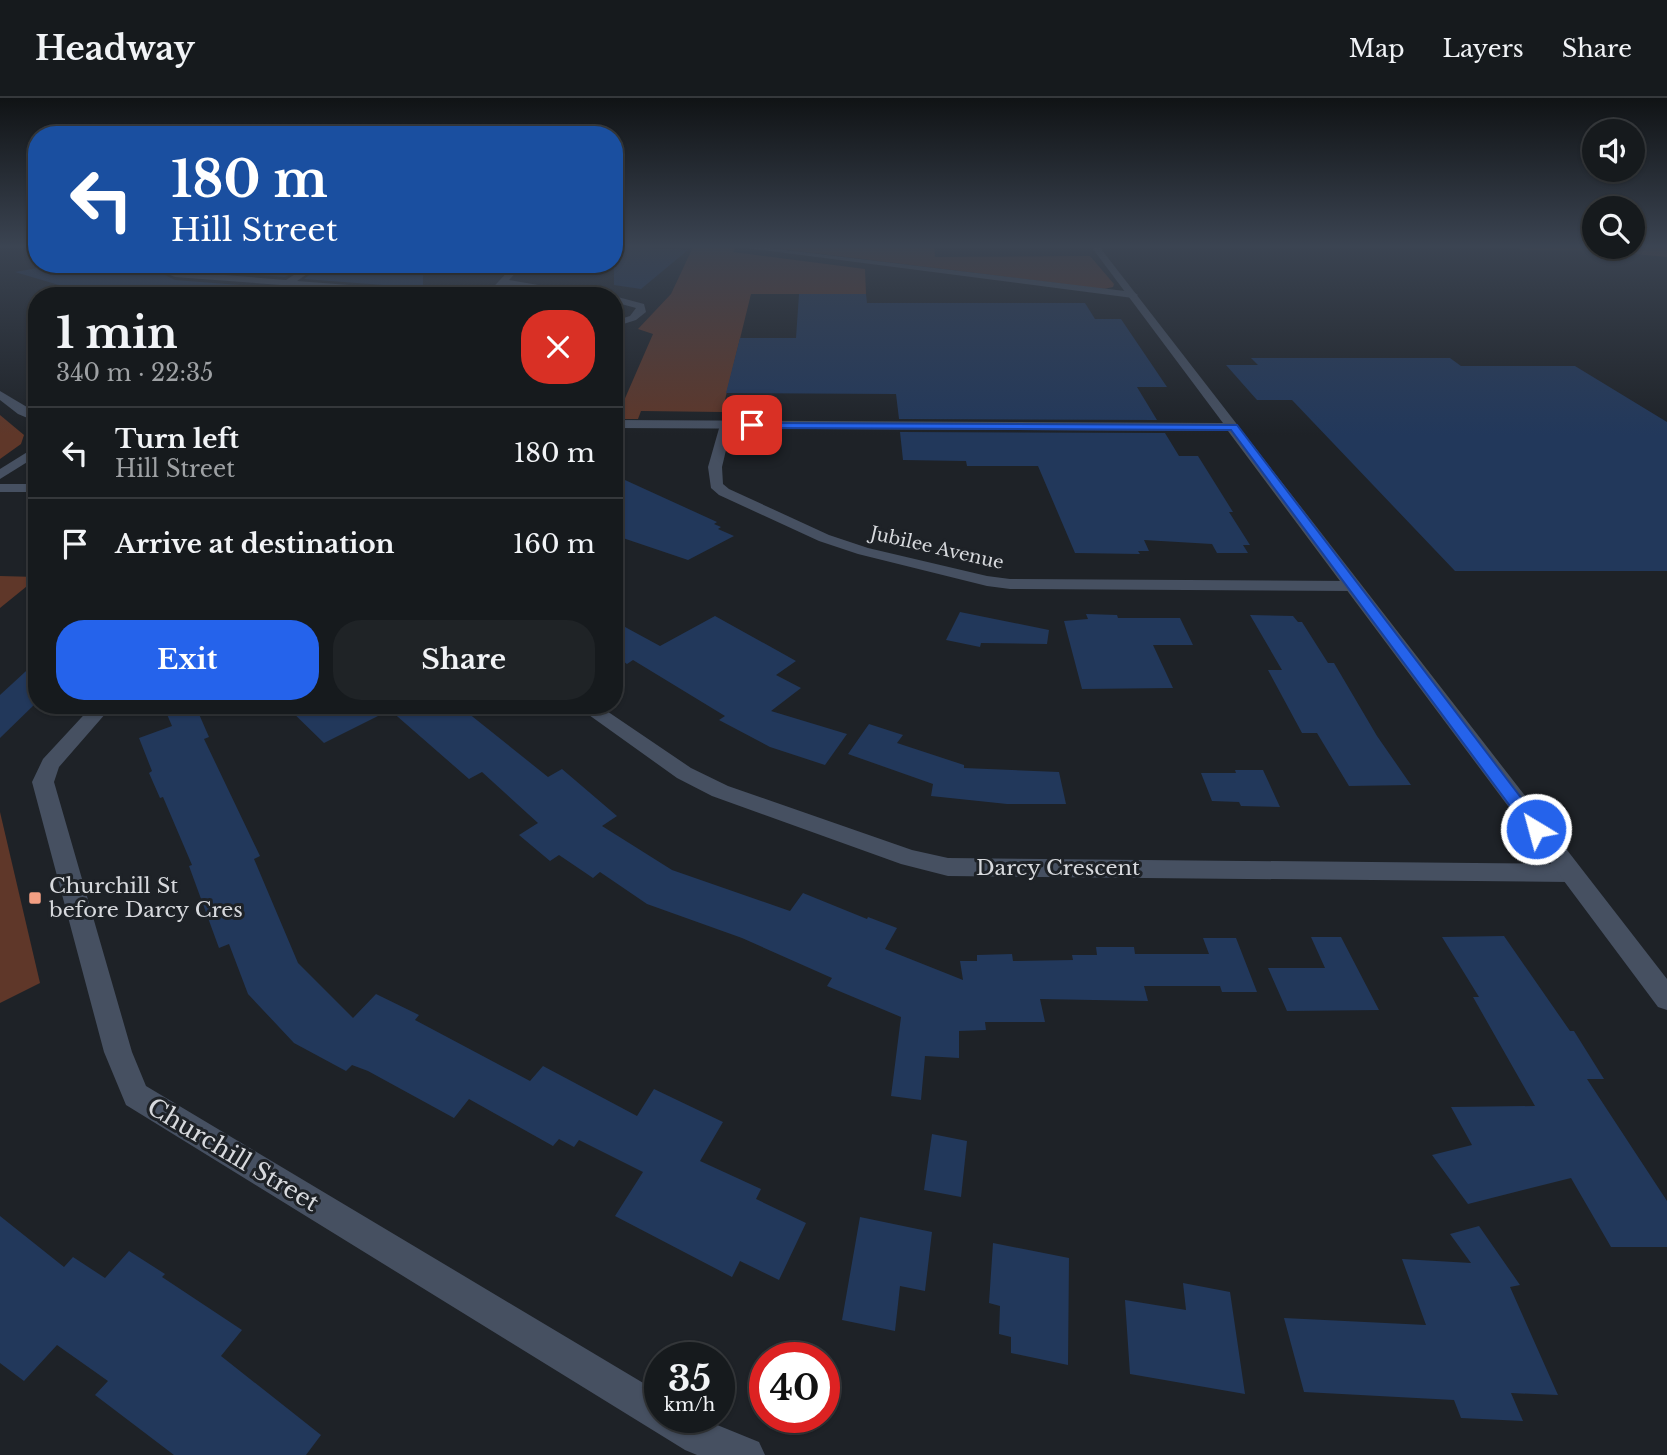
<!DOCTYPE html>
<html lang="en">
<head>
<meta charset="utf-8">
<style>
	body { margin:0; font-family:"Libre Baskerville",serif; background:#1f2326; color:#f1f3f6; height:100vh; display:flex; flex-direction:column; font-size:26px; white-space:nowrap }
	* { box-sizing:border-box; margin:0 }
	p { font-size:23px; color:#9ea1a4 }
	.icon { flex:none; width:38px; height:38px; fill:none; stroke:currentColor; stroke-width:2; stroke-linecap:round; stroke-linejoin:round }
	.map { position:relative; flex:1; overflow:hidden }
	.side { position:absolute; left:28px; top:189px; width:595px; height:427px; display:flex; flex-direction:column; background:#161a1d; border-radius:28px; box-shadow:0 2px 5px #0004,0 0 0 2px #35383b }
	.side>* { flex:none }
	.guide { position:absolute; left:28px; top:28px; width:595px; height:147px; border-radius:28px; box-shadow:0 2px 5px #0004,0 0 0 2px #35383b; background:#1a4fa0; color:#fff; overflow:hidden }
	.tools { position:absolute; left:1582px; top:21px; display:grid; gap:14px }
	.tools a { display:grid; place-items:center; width:63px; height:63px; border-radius:50%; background:#161a1d; box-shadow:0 2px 5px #0004,0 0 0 2px #35383b; font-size:35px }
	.speed { position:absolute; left:644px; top:1244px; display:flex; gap:14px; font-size:35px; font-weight:700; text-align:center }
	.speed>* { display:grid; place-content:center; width:91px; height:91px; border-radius:50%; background:#161a1d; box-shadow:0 2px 5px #0004,0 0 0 2px #35383b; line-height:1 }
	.speed small { font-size:18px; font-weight:400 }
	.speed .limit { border:10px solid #d22; background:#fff; color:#111 }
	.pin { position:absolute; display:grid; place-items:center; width:60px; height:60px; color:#fff; margin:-30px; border-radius:14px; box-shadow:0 4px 10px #0006 }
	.me { position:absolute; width:77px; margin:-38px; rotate:323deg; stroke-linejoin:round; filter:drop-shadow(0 0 5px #0008) }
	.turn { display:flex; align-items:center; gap:24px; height:147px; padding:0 28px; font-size:32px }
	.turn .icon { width:91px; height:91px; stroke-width:2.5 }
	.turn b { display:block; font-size:49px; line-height:60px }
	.round { display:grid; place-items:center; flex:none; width:74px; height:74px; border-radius:28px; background:#1f2326 }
	.overview { display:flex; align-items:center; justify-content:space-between; height:119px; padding:0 28px }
	h1 { font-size:42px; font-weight:800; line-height:52px }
	.cta { display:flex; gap:14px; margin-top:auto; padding:14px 28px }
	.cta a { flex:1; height:80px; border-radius:28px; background:#2563eb; color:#fff; font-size:28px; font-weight:800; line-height:80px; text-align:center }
	.cta a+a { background:#1f2326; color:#f1f3f6 }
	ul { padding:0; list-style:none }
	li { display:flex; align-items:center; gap:21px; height:91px; padding:0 28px; border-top:2px solid #35383b }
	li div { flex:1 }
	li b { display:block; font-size:26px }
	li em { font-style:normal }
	header { display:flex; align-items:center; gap:42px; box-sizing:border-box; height:98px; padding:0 35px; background:#161a1d; border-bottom:2px solid #35383b }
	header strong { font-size:33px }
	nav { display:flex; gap:38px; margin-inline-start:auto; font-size:24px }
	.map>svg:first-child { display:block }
</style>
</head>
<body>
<header>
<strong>Headway</strong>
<nav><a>Map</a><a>Layers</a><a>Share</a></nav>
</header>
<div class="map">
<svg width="1667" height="1357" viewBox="0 0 1667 1357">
	<rect width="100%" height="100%" fill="#1e2227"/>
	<g fill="#5f3729">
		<path d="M694,147L735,150L733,154L865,171L866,196H751L722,314L641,313L638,321H616L653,236L638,231L671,196Z"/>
		<path d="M749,147H934L935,159L1090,158L1114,186L1113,189L1104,191Z"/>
		<path d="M1512,147L1633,149V147H1667V159L1591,152H1522Z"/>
		<path d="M0,317L24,337L21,346L0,361Z"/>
		<path d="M0,478L37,479V480L0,510Z"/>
		<path d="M0,714L40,885L0,905Z"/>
	</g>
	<g fill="#22385b">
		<path d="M614,148L688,152L641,191L614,187Z"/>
		<path d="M45,166H143L175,182L379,198L127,195L110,198L86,195L15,174L49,168Z"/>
		<path d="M165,166H306L285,179L177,170Z"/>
		<path d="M324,166H423V190L304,181Z"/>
		<path d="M799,196H866L867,205H1085L1095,221H1121L1167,289H1137L1157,322L899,321L896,296L726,295L740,240H796Z"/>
		<path d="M1251,260H1450L1461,268H1575L1667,324V473H1455L1292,302H1257L1226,267H1258Z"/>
		<path d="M900,334L1165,335L1179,358H1198L1233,414H1229L1250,447H1243L1248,455H1217L1212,446L1144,442L1149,453H1138L1140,456L1075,455L1038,368H967L966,363L903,362Z"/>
		<path d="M614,377L717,424L714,426L721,429L718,431L734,438L688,462L614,437Z"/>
		<path d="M960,514L1049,532L1047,546L981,545L980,549L946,542Z"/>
		<path d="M1086,516L1117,517L1118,520H1180L1193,547H1153L1173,590L1082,591L1064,523L1088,521Z"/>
		<path d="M1250,517L1293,518L1298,524H1302L1328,565H1334L1377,638L1411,687L1349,688L1317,635H1302L1268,572H1282Z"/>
		<path d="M715,518L796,563L776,577L801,590L771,613L847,636L825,667L770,649L719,622L725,618L633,562L627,566L614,557V523L660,548Z"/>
		<path d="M37,563V604L0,640V597Z"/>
		<path d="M185,607H195L209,639L204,641L260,758L254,761L298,865L353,920L376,896L419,917L415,922L530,983L543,968L637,1018L654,991L723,1024L700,1063L761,1091L756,1101L806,1125L779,1182L740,1163L732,1179L615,1118L643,1074L579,1042L574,1049L559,1041L553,1048L469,1001L454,1020L368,973L352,967L346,973L294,945L248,896L229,846L219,850L189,768L192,767L163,699L160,700L149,675L152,673L139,640L172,628L166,614Z"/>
		<path d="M285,607H458L548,679L562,671L617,718L602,728L672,772L790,813L803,795L867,821L868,819L897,830L885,851L963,882L960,863H977V857L1012,856L1013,863L1073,862L1072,857H1097L1096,849H1134L1135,856H1209L1203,840H1236L1257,894H1222L1220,888H1144L1148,903L1040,901L1045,924H985L986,932L959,933V960L925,958L921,1002L891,998L901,919L827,888L832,880L742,840L647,806L600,774L593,780L559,757L550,763L519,737L538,725L482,674L469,681L390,612L324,645Z"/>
		<path d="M869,626L903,637L897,645L964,667V670L1059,674L1066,706H1007L931,698L933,686L848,656Z"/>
		<path d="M1235,672H1263L1280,709L1241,708L1239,704L1212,703L1201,675H1236Z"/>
		<path d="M1504,838L1570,933H1574L1604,981H1587L1667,1103V1149H1611L1571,1080L1468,1106L1432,1057L1472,1047L1451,1009L1535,1008L1473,899H1479L1442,839Z"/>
		<path d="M1311,839H1341L1379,912L1287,913L1268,870H1325Z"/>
		<path d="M932,1036L967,1043L961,1099L924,1092Z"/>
		<path d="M0,1118L64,1169L73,1159L105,1180L129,1153L165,1176L162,1179L242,1232L221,1258L321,1337L306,1357H174L95,1297L108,1283L57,1247L24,1283L0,1265Z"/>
		<path d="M860,1119L932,1134L925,1193L900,1188L895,1233L842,1222Z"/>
		<path d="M1479,1128L1520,1187L1510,1189L1558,1297L1511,1295L1523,1323L1461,1320L1454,1302L1304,1294L1284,1220L1426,1227L1402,1161L1471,1165L1450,1136Z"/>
		<path d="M993,1145L1069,1160L1068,1267L1011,1255V1239L999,1236L1000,1208L989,1205Z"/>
		<path d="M1183,1185L1230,1194L1245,1296L1130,1276L1125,1202L1186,1212Z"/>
	</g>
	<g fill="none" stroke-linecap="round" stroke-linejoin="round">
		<g fill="#465061" fill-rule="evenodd">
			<path d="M724,147H744L1133,194L1138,197L1133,200Z"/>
			<path d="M145,166H157L176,173L286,182L311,166H321L297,183L453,195L457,198H415L290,188L285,190L281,187L175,179Z"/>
			<path d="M515,166H524L509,182L602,198H578L505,187L494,198H485Z"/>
			<path d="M614,198L644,206L646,214L636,222L614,229V223L630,218L636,210L614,204Z"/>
			<path d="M726,323L732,327L722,369L723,386L729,391L829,437L868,450L987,478L1010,481L1353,483L1361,488L1353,493L1010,491L987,488L858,456L819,443L719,397L711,390L708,369L720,327Z"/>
			<path d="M37,348V358L0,381V371Z"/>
			<rect x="0" y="386" width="37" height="8"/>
			<path d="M93,607H113L59,669L54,684L132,954L146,988L660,1295V1320H700L759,1344L765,1357H697L685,1352L126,1007L104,954L32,684L43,661Z"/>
			<path d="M575,607H598L691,670L728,688L912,752L948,760L1570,766L1578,769L1582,775L1578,781L1570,784L948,778L901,766L712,698L677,680Z"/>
		</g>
		<g fill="#465061" fill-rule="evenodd">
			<path d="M1090,147H1098L1667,881V912L1658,909L1228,333L614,330V322L1223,325Z"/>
			<path d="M0,293L37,315V324L18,316L0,302Z"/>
		</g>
	</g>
	<linearGradient id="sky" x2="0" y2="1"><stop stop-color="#101315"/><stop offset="0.44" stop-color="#3b4452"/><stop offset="1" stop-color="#3b4452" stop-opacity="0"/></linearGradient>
	<rect width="1667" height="337" fill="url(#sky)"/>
	<path fill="#2563eb" stroke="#184099" stroke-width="2" d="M749,325L1237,327L1545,731L1536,737L1530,735L1231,332L752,330L749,329Z"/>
	<rect fill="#f39f83" stroke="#1e2227" stroke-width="2.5" x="28" y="793" width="14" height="14" rx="3.5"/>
	<g text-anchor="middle" stroke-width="6" stroke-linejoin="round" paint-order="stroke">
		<g font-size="18" fill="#d7d9dd" stroke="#1e2227">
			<text transform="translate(937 450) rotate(13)" y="6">Jubilee Avenue</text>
		</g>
		<g font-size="21" fill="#d7d9dd" stroke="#1e2227">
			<text x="1058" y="777">Darcy Crescent</text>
		</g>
		<g font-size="21" fill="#d7d9dd" stroke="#1e2227" text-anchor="start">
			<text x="49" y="795">Churchill St<tspan x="49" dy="24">before Darcy Cres</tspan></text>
		</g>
		<g font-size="24" fill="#d7d9dd" stroke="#1e2227">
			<text transform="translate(233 1057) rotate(31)" y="8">Churchill Street</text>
		</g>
	</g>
</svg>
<div class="tools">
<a><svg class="icon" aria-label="sound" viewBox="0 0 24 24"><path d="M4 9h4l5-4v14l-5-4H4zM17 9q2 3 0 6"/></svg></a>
<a><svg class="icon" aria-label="search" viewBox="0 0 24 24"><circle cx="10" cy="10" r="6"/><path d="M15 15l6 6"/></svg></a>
</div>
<div class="speed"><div>35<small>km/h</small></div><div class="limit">40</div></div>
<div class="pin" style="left:752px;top:327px;background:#d93025"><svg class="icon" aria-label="arrive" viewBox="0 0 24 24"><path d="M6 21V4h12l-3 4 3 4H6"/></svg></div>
<svg class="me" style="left:1536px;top:731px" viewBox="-20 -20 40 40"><circle r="17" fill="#2563eb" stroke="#fff" stroke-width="3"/><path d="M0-11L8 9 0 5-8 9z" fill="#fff"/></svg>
<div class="guide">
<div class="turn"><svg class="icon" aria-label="left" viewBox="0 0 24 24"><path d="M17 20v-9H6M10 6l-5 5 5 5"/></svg><div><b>180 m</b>Hill Street</div></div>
</div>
<section class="side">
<div class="overview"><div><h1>1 min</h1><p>340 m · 22:35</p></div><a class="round" style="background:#d93025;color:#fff"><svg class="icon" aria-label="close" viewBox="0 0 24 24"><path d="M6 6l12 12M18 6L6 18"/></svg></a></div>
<ul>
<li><svg class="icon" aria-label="left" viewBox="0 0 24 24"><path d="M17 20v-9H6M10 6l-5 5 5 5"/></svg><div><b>Turn left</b><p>Hill Street</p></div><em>180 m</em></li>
<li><svg class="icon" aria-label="arrive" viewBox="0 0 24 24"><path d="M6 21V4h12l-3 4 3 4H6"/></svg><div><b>Arrive at destination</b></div><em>160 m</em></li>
</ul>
<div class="cta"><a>Exit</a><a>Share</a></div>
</section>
</div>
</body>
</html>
